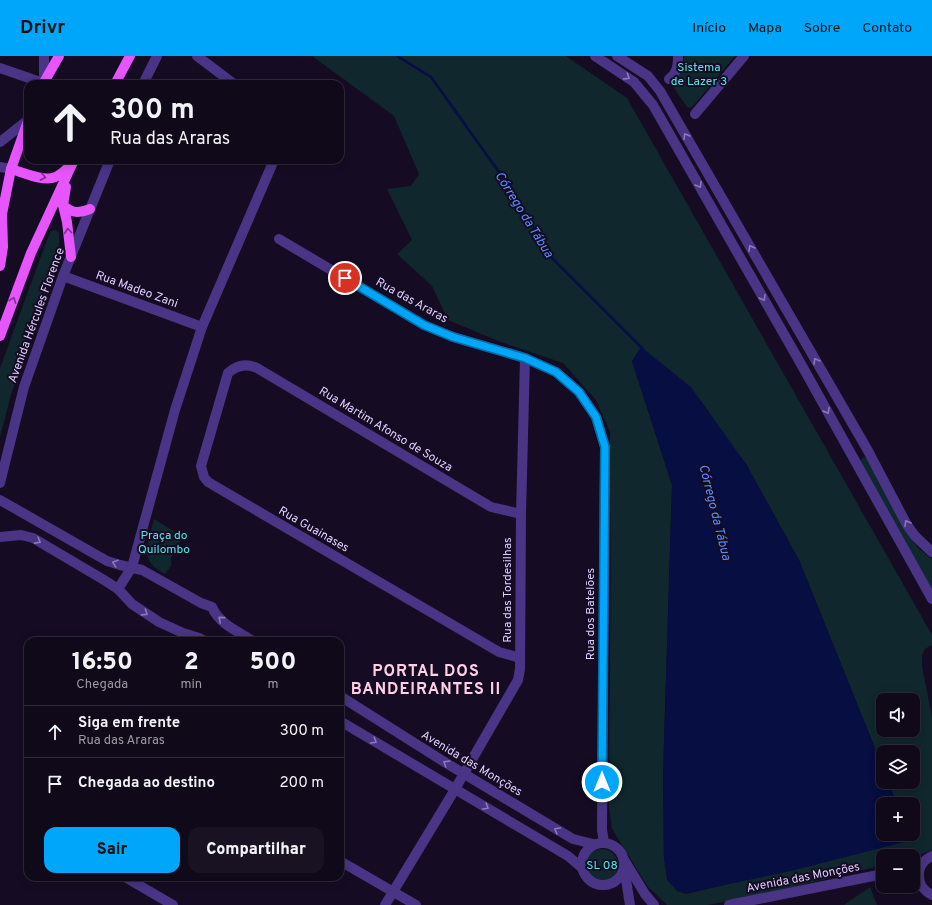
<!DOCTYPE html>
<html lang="pt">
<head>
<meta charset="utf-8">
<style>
	body { margin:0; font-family:Overpass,sans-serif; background:#191223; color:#f1f3f6; height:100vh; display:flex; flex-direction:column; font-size:15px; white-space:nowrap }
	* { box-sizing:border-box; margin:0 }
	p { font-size:13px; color:#9c9aa2 }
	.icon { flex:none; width:22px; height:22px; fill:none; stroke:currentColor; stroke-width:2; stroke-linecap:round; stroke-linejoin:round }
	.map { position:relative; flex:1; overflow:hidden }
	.panel { position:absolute; left:24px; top:581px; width:320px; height:244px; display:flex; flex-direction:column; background:#10091a; border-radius:12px; box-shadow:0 2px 10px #0003,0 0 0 1px #302a39 }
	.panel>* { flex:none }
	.guide { position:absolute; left:24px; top:24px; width:320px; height:84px; border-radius:12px; box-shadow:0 2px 10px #0003,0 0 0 1px #302a39; background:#10091a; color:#f1f3f6; overflow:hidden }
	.controls { position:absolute; left:876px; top:637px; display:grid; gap:8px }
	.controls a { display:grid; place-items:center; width:44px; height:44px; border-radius:8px; background:#10091a; box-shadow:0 2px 10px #0003,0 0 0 1px #302a39; font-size:20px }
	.pin { position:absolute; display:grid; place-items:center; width:34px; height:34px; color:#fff; margin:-17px; border:2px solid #fff; border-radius:50%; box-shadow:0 1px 4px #0007 }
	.me { position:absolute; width:44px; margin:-22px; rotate:0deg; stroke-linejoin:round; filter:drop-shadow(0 0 3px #0008) }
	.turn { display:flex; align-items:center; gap:14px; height:84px; padding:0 20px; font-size:18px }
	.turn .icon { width:52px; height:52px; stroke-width:2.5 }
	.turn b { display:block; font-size:28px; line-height:34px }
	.eta { display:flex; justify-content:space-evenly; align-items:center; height:68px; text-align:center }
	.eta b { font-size:24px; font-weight:800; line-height:28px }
	.button { display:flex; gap:8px; margin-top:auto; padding:8px 20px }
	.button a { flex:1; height:46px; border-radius:12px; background:#00a6f9; color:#111; font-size:16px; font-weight:800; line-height:46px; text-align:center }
	.button a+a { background:#191223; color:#f1f3f6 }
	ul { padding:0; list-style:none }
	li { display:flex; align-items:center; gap:12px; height:52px; padding:0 20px; border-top:1px solid #302a39 }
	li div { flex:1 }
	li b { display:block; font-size:15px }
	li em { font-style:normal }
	header { display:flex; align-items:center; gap:24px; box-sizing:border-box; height:56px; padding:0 20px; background:#00a6f9; color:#111 }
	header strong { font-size:19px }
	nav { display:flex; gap:22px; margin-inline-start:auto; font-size:14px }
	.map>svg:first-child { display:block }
</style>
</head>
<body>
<header>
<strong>Drivr</strong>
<nav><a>Início</a><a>Mapa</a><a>Sobre</a><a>Contato</a></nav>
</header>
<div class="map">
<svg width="932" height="849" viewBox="0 0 932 849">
	<rect width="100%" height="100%" fill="#150c23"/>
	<g fill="#0f272d" fill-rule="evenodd">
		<path d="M312,0H566L627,42L932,579V589L925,593L922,599V610L932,661V794L913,801L883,800V809L757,840L707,849H667L648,831L612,773L609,751L611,484L610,376L596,344L563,307L498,285L448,264L432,230L397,198L412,184L387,133L411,130L419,118L394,60ZM632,305L746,408L799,504L883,712V696H913V726H888L897,748H913V778H909L911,784L686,838L677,835L664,803L663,720L672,429ZM883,644H913V674H883Z"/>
		<path d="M684,0H735L694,49L690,52L687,51L671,28C673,24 675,23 678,20C683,15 683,7 684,0Z"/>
		<path d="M56,174L59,177V200L11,339L0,381V312L47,184L51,175Z"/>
		<path d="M864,401L868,404L910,481L918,492L932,503V533L860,405Z"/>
		<path d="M154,463L183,481L171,502V510L165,518C137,503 148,489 154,463Z"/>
		<circle cx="602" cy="809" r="16"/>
		<path d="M870,831L877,849H844Z"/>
	</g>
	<path fill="#060e42" d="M641,291L691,331L746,408L799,504L883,712V726H888L897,748H883V778H909L912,784L791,815L686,837L677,835L667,824L664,803L663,720L672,429L632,305Z"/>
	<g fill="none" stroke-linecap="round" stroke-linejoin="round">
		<path stroke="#060e42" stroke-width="2.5" d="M397,0L431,21L509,130L549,199L643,293"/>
		<g stroke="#493485" stroke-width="10">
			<path d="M44,0V25"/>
			<path d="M197,0L234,28"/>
			<path d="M595,0L634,26L653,49L801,308L932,543"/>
			<path d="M617,0L648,20L660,35L867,393L907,469L915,480L932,496"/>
			<path d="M0,12L43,27"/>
			<path d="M669,23C677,17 678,10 678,0"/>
			<path d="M143,28L157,0"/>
			<path d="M695,58L744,0"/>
			<path d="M0,86L28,64"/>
			<path d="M0,111L11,113"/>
			<path d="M279,183L424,269L453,281L525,302L556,316L579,336L596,361L605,391L602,774L604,786"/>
			<path d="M63,220L202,271"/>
			<path d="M0,427L24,331L63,220L110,104"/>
			<path d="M0,444L107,505L120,509L142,514L201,547L212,551C219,568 239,576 253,585"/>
			<path d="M0,481L21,479L33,482L104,524L118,533L132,548L159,566L183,577L199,582L205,585"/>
			<path d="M118,533L132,511L175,354L202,271L274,104"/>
			<path d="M520,602L499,596L208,426L204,421L201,410L228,317C237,309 246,307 257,312L491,451L521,458"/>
			<path d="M340,640L446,707L573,783L593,788"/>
			<path d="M340,665L568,800L581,811"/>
			<circle cx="603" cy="808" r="21"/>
			<path d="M932,800C914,808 915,831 932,839"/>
			<path d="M623,802L645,838L654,849"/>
			<path d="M340,805L416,849"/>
			<path d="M624,811L630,849"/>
			<path d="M125,821L173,849"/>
			<path d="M385,849L451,740L518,624L520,613L521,458L525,302"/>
			<path d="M729,849L883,818"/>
		</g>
		<g stroke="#e755ff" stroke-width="10">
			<path d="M43,28L59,0"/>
			<path d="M115,28L130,0"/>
			<path d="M11,113C22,116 42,125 52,122C59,121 64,115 69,111"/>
			<path d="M66,131L63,149C72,158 79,157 90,153"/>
			<path d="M63,149L67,166L71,201"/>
			<path d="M0,210L3,191L2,158L11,113L28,65"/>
			<path d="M0,280L31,197L74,104"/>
		</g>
	</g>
	<defs><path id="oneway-chevron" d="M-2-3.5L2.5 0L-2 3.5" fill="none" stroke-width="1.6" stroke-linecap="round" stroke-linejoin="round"/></defs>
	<g stroke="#8c79bc">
		<use href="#oneway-chevron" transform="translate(627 21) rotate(33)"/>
		<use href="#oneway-chevron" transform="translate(686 80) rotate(-120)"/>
		<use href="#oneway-chevron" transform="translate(699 129) rotate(60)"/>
		<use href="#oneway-chevron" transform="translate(751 192) rotate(-120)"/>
		<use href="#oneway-chevron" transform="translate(763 242) rotate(60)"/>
		<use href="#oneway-chevron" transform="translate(816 305) rotate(-120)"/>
		<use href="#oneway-chevron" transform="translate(827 355) rotate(61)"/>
		<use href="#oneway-chevron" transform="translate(907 467) rotate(-120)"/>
		<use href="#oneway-chevron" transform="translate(38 485) rotate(29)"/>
		<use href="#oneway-chevron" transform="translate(115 507) rotate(-161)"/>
		<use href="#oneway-chevron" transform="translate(145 557) rotate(33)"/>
		<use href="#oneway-chevron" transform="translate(221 563) rotate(-140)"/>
		<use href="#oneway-chevron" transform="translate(374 685) rotate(31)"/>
		<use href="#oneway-chevron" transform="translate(446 707) rotate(-148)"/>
		<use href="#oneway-chevron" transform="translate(486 751) rotate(31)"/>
		<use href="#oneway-chevron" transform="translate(557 774) rotate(-149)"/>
	</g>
	<g stroke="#7e3091">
		<use href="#oneway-chevron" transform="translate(43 121) rotate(11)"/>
		<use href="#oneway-chevron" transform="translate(68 175) rotate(-95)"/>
		<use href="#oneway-chevron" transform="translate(13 244) rotate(-70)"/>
	</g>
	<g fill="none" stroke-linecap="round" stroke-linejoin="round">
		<g stroke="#006ca2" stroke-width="10">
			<path id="route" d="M345,222L424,269L453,281L525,302L556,316L579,336L596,361L605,391L602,726"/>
		</g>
		<use href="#route" stroke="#00a6f9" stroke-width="7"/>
	</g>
	<g text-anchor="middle" stroke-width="4" stroke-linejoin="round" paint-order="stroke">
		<g font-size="12" fill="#52e7e4" stroke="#150c23">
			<text x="699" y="15">Sistema<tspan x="699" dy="14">de Lazer 3</tspan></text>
			<text x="164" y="483">Praça do<tspan x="164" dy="14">Quilombo</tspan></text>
			<text x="602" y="813">SL 08</text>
		</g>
		<g font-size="12" fill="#dfceff" stroke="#150c23">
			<text transform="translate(137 233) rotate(20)" y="4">Rua Madeo Zani</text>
			<text transform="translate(412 244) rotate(29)" y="4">Rua das Araras</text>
			<text transform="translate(36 259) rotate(-70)" y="4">Avenida Hércules Florence</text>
			<text transform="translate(386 373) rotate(31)" y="4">Rua Martim Afonso de Souza</text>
			<text transform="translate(314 473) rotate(30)" y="4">Rua Guainases</text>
			<text transform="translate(507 534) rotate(-90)" y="4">Rua das Tordesilhas</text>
			<text transform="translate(590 558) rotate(-90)" y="4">Rua dos Batelões</text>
			<text transform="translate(472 707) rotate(31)" y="4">Avenida das Monções</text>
			<text transform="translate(803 821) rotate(-11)" y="4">Avenida das Monções</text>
		</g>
		<g font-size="13" font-style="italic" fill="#5c8eff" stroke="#150c23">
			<text transform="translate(525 158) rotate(58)" y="5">Córrego da Tábua</text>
			<text transform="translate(716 456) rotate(76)" y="5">Córrego da Tábua</text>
		</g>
		<g font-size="16" font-weight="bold" letter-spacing="1" fill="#ffd0e3" stroke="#150c23">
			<text x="426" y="620">PORTAL DOS<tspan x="426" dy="18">BANDEIRANTES II</tspan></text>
		</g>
	</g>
</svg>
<div class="controls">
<a><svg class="icon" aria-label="sound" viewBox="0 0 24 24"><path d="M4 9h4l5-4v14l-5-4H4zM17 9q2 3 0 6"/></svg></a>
<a><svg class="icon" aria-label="layers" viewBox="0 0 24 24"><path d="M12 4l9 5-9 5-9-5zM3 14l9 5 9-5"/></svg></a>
<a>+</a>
<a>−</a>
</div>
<div class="pin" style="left:345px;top:222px;background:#d93025"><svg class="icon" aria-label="arrive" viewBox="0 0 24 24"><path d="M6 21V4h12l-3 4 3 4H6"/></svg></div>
<svg class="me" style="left:602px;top:726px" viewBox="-20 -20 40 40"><circle r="17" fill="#00a6f9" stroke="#fff" stroke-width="3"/><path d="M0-11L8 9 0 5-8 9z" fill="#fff"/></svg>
<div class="guide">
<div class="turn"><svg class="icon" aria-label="ahead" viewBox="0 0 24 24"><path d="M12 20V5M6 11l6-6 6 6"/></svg><div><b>300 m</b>Rua das Araras</div></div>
</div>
<section class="panel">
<div class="eta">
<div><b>16:50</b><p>Chegada</p></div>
<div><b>2</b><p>min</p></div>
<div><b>500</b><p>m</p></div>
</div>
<ul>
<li><svg class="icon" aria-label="ahead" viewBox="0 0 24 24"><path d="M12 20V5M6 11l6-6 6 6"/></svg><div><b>Siga em frente</b><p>Rua das Araras</p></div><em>300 m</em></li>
<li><svg class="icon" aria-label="arrive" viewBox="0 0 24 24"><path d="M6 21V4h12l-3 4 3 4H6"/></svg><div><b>Chegada ao destino</b></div><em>200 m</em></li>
</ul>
<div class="button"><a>Sair</a><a>Compartilhar</a></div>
</section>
</div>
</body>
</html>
